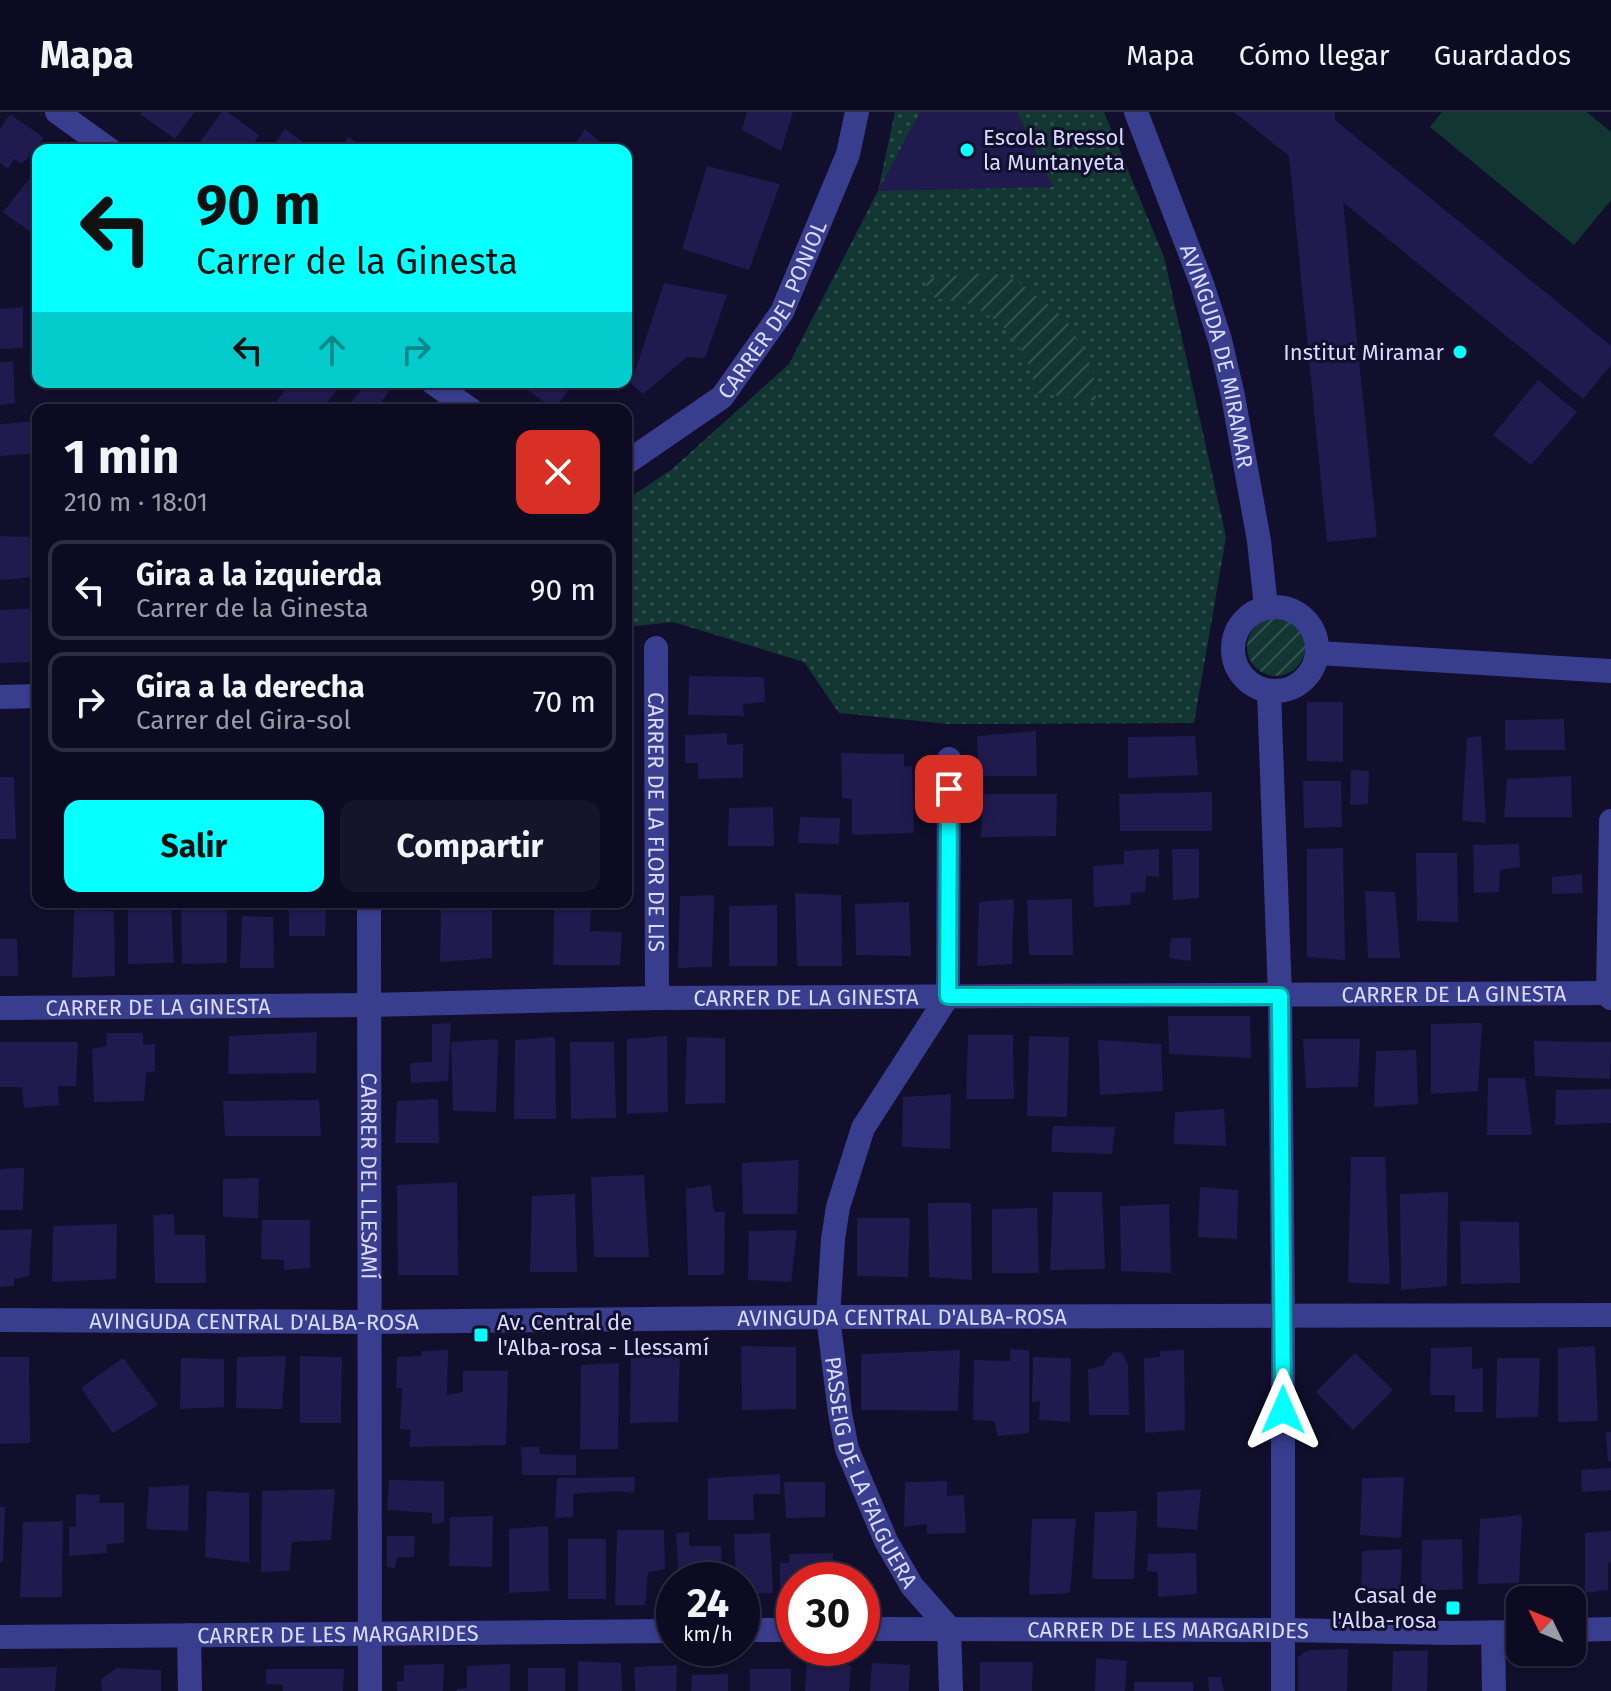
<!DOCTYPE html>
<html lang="es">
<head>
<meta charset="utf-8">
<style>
	body { margin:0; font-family:"Fira Sans",sans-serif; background:#16142a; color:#f1f3f6; height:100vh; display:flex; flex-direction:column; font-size:30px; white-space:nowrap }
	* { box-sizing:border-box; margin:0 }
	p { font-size:26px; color:#9a9ba5 }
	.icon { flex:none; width:44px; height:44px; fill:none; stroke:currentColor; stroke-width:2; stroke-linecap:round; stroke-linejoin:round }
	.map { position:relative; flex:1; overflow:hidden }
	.panel { position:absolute; left:32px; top:292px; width:600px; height:504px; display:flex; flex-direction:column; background:#0d0b21; border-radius:16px; box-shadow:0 2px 6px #0004,0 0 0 2px #2d2b3f }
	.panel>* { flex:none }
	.top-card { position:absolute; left:32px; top:32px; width:600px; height:244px; border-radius:16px; box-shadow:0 2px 6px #0004,0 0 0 2px #2d2b3f; background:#06ffff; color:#111; overflow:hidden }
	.needle { width:52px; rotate:313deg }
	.tools { position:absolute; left:1506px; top:1474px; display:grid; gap:16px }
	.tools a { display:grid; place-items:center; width:80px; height:80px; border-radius:16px; background:#0d0b21; box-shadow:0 2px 6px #0004,0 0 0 2px #2d2b3f; font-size:40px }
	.speed { position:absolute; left:656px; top:1450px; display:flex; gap:16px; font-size:40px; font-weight:700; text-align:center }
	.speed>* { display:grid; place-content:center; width:104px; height:104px; border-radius:50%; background:#0d0b21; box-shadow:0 2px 6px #0004,0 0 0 2px #2d2b3f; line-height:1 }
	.speed small { font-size:20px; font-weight:400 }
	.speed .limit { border:12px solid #d22; background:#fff; color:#111 }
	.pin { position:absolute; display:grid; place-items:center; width:68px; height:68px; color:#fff; margin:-34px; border-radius:16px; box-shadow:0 4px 12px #0006 }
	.me { position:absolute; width:88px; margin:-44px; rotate:0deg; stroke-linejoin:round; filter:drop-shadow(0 0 6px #0008) }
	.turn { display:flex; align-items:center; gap:28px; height:168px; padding:0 32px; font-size:36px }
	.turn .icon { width:104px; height:104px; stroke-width:2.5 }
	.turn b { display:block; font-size:56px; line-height:68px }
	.lanes { display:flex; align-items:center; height:76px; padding:0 32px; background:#0003; justify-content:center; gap:40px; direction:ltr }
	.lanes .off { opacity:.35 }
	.round { display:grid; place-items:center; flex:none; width:84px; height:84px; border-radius:16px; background:#16142a }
	.headline { display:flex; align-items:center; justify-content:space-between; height:136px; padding:0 32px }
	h1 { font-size:48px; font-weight:700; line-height:60px }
	.cta { display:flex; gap:16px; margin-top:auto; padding:16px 32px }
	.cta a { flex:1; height:92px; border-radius:16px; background:#06ffff; color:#111; font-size:32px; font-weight:700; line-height:92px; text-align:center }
	.cta a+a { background:#16142a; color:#f1f3f6 }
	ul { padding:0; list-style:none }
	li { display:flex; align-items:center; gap:24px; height:100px; margin:0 16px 12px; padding:0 16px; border:4px solid #2d2b3f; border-radius:16px }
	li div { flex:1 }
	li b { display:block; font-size:30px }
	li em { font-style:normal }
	header { display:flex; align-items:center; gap:48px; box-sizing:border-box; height:112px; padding:0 40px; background:#0d0b21; border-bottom:2px solid #2d2b3f }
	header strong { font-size:38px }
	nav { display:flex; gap:44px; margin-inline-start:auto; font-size:28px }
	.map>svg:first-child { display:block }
</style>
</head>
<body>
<header>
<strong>Mapa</strong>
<nav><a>Mapa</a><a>Cómo llegar</a><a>Guardados</a></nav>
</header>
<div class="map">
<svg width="1611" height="1579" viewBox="0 0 1611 1579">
	<defs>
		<pattern id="grass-dots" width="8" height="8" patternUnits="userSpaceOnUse" patternTransform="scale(2)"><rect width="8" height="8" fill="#123631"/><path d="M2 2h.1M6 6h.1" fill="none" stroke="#345250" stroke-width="1.8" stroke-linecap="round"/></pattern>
		<pattern id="garden-furrows" width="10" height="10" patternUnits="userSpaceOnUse" patternTransform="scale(2)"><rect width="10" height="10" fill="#123631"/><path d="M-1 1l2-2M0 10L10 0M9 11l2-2" fill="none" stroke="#345250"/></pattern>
	</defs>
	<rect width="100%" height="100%" fill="#110f2c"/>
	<path fill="url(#grass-dots)" d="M895,0H1104L1164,145L1226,425L1194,611L948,612L839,601L804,550L673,510L626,515V388L672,357L789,252L878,79Z"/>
	<g fill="url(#garden-furrows)">
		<path d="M974,161L1016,168L1066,207L1093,258L1096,289L1037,281L1025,242L1001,212L971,192L935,186L923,168Z"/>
		<circle cx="1276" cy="535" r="29"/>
	</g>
	<path fill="#123631" d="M1442,0H1587L1611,20V88L1574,133L1430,15Z"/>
	<g fill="#201a4e">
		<path d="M142,0H195L175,27L140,2Z"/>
		<path d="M222,0H227L259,23L249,38H194Z"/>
		<path d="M747,0H793L781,39L742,18Z"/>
		<path d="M920,0H1017L1053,75L878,79Z"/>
		<path d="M1234,0H1335V8L1611,234V253L1583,287L1343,90L1377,425L1327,430L1289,44Z"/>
		<path d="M10,2L44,26L22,52L14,47L8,57L0,51V17Z"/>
		<path d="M285,17L314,38H270Z"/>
		<path d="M585,17L604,34L601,38H571Z"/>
		<path d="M349,25L368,38H339Z"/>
		<path d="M707,54L780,72L749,158L682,137Z"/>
		<path d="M38,56V113L32,121L3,100Z"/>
		<path d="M664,171L727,183L705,246L687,245L643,282L631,272Z"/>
		<path d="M23,195V236L0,237V197Z"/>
		<path d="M13,249L15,291L0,293V250Z"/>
		<path d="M1538,268L1577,300L1531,353L1493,323Z"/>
		<path d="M291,270H343L322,298H282L275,292Z"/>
		<path d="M367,270H385L392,275L379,293L384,298H346Z"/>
		<path d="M517,270H573L555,298Z"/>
		<path d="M38,309V341L0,344V312Z"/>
		<path d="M0,424L38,425V465L0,468Z"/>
		<path d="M35,496L37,550L0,551V498Z"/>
		<path d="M689,564L764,565L765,590L743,592L744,604L688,603Z"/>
		<path d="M1307,590H1343V650L1307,649Z"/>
		<path d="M1564,607L1565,638H1505V608Z"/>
		<path d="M1036,619L1037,664H978L977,624Z"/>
		<path d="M727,621V633L743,632V666L698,667V651H685V623Z"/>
		<path d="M1195,624L1198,663L1128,666V625Z"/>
		<path d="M1481,624L1486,711L1462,709L1467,626Z"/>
		<path d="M841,641L904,642V655L912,654L914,721L852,723V687L842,686Z"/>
		<path d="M1351,658L1369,659L1368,692L1350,693Z"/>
		<path d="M1571,664L1572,705H1504L1507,667Z"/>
		<path d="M0,665H14L16,727H0Z"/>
		<path d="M1303,669H1341L1342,715L1304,716Z"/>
		<path d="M1212,680V719H1120L1119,682Z"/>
		<path d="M983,682H1057L1056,724L981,725Z"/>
		<path d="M773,695L774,734H728L729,696Z"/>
		<path d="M800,705L840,706L839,732L798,731Z"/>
		<path d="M1519,732L1520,755L1500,758L1499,780L1474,781L1473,733Z"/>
		<path d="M1343,736L1345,848L1307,845V737Z"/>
		<path d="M1159,737V765L1146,764L1145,780L1131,781L1130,793L1094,795L1093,754L1124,752V739Z"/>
		<path d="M1172,737H1199V786L1173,788Z"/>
		<path d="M1416,741H1457L1458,810L1417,809Z"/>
		<path d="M1582,762L1583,781L1552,782V765Z"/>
		<path d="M1365,779L1395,780L1400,846H1368Z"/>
		<path d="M795,781L841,783L842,854H797Z"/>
		<path d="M714,783L712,855L678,856L680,784Z"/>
		<path d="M1014,787L1012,852L977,854L979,790Z"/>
		<path d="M1072,787L1073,843H1029L1027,788Z"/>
		<path d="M128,790H171L174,851L128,852Z"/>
		<path d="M181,790H227V851L182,852Z"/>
		<path d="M289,790H326L325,824H289Z"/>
		<path d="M441,790H481L482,794H492V846L440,850Z"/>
		<path d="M909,790L911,844L856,843L855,792Z"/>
		<path d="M777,793V854H729V794Z"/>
		<path d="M591,794L590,819L622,820L620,853H553L554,796Z"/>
		<path d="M74,798L114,799L115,864L72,866Z"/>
		<path d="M242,804L273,805L274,856H240Z"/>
		<path d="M1171,826H1191V849L1169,846Z"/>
		<path d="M0,827H17L18,864H0Z"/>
		<path d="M1168,904H1250L1251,946L1169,942Z"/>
		<path d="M451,911L448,969L411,971L410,951L432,950V912Z"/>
		<path d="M1482,911L1478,979L1431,982V912Z"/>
		<path d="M317,920L316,961L228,962L229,924Z"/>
		<path d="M107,921H143V933L155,932V959L146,961L144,989L94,990L92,937L106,934Z"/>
		<path d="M968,923H1013L1014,987H966Z"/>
		<path d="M667,924L668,1000L627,1002V927Z"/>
		<path d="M1029,924L1069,925L1067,1005L1027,1004Z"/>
		<path d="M555,925L556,1007H514L515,928Z"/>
		<path d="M687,925L725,926V991L685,992Z"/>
		<path d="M498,927L496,1000L453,999L451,930Z"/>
		<path d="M1303,927H1360L1358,975L1306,976Z"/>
		<path d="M1098,928L1161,932L1163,979L1100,983Z"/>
		<path d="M1534,929L1611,930L1610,967L1535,964Z"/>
		<path d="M0,930H78L76,974H58L59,993L24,996L22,975H0Z"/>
		<path d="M570,930H614L616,1006L571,1007Z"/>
		<path d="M1416,938L1418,992L1374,995L1376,939Z"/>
		<path d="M1488,966H1525L1532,1023H1487Z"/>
		<path d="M1611,977V1011L1555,1013L1556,978Z"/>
		<path d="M951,982L950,1037L902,1035L903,985Z"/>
		<path d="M438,987L439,1031H395L397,989Z"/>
		<path d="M319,988L321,1024H225L223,989Z"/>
		<path d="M1224,997L1226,1034L1174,1032L1175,1000Z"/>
		<path d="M1053,1014L1115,1015L1112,1042L1051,1040Z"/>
		<path d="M1351,1045H1385L1390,1172L1348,1171Z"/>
		<path d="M799,1048L797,1102H743L742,1051Z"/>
		<path d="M24,1056L23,1098H0V1057Z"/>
		<path d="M644,1063L649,1145H594L591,1065Z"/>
		<path d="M259,1066L258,1106L223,1105V1067Z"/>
		<path d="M457,1070L458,1163H398L397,1073Z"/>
		<path d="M711,1073L714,1100H725L724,1163H688L686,1077Z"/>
		<path d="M1200,1075L1238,1078L1237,1127L1198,1125Z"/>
		<path d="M1053,1080H1102L1105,1157L1050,1158Z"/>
		<path d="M1448,1080L1447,1174L1401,1178L1400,1082Z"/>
		<path d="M575,1082L577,1160H530L532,1084Z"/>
		<path d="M928,1091H971L972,1168L929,1165Z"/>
		<path d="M1169,1092L1171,1161L1121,1159L1120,1094Z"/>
		<path d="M1037,1096L1039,1161H992V1097Z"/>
		<path d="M174,1102L175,1123H205L206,1171H155L153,1103Z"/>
		<path d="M857,1106H910L908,1165L857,1164Z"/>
		<path d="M262,1108H310V1156L284,1158V1148L261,1147Z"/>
		<path d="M1460,1109L1519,1110L1520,1171L1461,1172Z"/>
		<path d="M117,1112L116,1167L52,1170L53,1114Z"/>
		<path d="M32,1117L29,1164L14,1167V1174L0,1175V1118Z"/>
		<path d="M797,1118L791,1170L748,1168L749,1119Z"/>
		<path d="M741,1234L796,1235V1297L742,1298Z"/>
		<path d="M1595,1234L1598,1309L1558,1310V1236Z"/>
		<path d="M1472,1235V1257L1483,1256V1300H1455V1283H1430L1431,1236Z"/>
		<path d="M1010,1237L1029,1238V1321L997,1324L995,1309L973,1308L974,1248L1010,1249Z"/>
		<path d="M448,1238L447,1283L463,1280V1259H508L506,1333L409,1335L411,1318L400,1317L402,1277L396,1276L397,1245L421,1244L422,1239Z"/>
		<path d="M960,1238L958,1299L861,1298V1242Z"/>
		<path d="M1184,1238L1185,1318L1145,1321L1144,1246L1160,1245V1239Z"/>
		<path d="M1114,1240L1122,1241L1128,1253L1129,1303H1089L1088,1257L1103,1254L1106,1248Z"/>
		<path d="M631,1241H680L678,1310L630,1311Z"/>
		<path d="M1355,1241L1393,1278L1353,1318L1316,1280Z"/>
		<path d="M286,1244L282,1297L236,1296L237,1245Z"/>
		<path d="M300,1244L342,1245L341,1311H300Z"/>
		<path d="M0,1245H29L30,1331L0,1332Z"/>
		<path d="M1033,1245L1071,1246L1070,1310L1039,1308L1040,1289L1032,1290Z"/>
		<path d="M123,1246L158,1293L113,1321L81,1276Z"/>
		<path d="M181,1246L224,1247V1295L180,1297Z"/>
		<path d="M1497,1246H1540L1538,1305L1496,1306Z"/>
		<path d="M619,1251L618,1337H580L581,1253Z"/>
		<path d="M1606,1320H1611V1349L1608,1350Z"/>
		<path d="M521,1335H539L540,1342L576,1343V1363H522Z"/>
		<path d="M1611,1356V1378L1582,1380L1581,1358Z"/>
		<path d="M780,1362V1382H753L754,1408H708V1366Z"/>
		<path d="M635,1365L634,1381L616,1379L573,1382V1405L555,1406L557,1366Z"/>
		<path d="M1404,1365L1401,1426L1360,1423L1362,1366Z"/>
		<path d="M389,1368L444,1369V1411L432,1412V1401L387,1398Z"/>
		<path d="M947,1369V1384L964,1383L966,1421L927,1422V1412L904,1415L905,1370Z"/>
		<path d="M784,1370H825V1405L786,1406Z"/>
		<path d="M189,1373L188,1419L146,1417L149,1375Z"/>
		<path d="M335,1377L331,1428L292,1430L289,1459L261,1460L262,1379Z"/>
		<path d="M1201,1377L1197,1418L1157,1415V1380Z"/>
		<path d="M207,1379L249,1381V1451L205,1445Z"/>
		<path d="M76,1382L100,1383L99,1391H124V1431L106,1432L107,1441L69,1444V1415H76Z"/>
		<path d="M0,1395H5L3,1450H0Z"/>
		<path d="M1137,1399L1134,1467H1092L1095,1400Z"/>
		<path d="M1522,1403L1519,1471L1478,1472L1480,1407Z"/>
		<path d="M493,1404L492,1455L449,1454L450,1405Z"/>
		<path d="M1032,1407H1076L1070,1481L1029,1483Z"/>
		<path d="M63,1409L62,1485H20L23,1410Z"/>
		<path d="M548,1414L549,1479L509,1481V1417Z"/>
		<path d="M617,1418H664L665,1457L648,1460L645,1493H615Z"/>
		<path d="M1611,1419V1450L1608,1451V1478L1585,1481V1421Z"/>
		<path d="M689,1420V1434H721L722,1468H679L676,1421Z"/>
		<path d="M770,1421L773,1481L742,1482V1468H736L734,1422Z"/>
		<path d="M387,1424H415L414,1445H397L395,1456L387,1455Z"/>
		<rect x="568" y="1427" width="38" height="60"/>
		<path d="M1462,1427L1463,1477L1421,1479L1422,1428Z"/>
		<path d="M1402,1437L1400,1480H1361L1362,1439Z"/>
		<path d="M833,1441V1468H794V1490H788L786,1483H780V1451H789L790,1442Z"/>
		<path d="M1196,1441L1197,1482L1158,1485V1460L1147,1459L1148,1442Z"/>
		<path d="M1348,1537L1347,1579H1298V1546L1303,1541L1309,1538Z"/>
		<path d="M1393,1539H1428L1427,1579H1392Z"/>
		<path d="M1096,1546L1127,1549L1125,1579H1095Z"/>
		<path d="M578,1549L621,1551L622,1579H578Z"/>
		<path d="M807,1549L851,1553L849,1579H805Z"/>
		<path d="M980,1550H1033L1032,1579H980Z"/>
		<path d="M872,1551L910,1553L909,1579H870Z"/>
		<path d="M444,1552L443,1579H397V1569H404V1553Z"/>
		<path d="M510,1552V1579H457V1577L467,1576V1554Z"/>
		<path d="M677,1553L676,1579H635L634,1555Z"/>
		<path d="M57,1555L55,1579H0V1556Z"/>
		<path d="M117,1556L161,1558V1579H102L101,1567Z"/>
		<rect x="528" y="1556" width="37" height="23"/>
		<path d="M266,1557H344L343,1579H283V1573L266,1572Z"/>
		<rect x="750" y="1557" width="41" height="22"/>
		<path d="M728,1562V1579H691L692,1563Z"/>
		<path d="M1208,1565H1221L1224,1579H1209Z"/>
		<rect x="1134" y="1570" width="59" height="9"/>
	</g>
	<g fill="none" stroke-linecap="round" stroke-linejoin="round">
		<g stroke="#383d8d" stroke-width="24">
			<path d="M57,0L110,38"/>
			<path id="s1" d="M1136,0L1202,172L1220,228L1233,284L1259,429L1266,495"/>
			<path d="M432,270L471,298"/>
			<path id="s2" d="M626,351L722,285L782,200L848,42L857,0"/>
			<circle cx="1275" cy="537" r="42"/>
			<path id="s3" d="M656,536L657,886"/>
			<path d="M1318,541L1611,559"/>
			<path d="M1269,579L1280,884L1283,1203V1579"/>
			<path d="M0,585L38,584"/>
			<path id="s4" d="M949,647L948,884L863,1016L838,1095L833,1127L828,1205L840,1301L847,1337L886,1429L912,1474L949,1516L951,1579"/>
			<path d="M1611,709L1608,881L1611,886"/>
			<path id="s5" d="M369,790L370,1579"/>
			<path id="s6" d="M0,896L369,893L657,886L1611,881"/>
			<path id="s7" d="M0,1208L370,1210L828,1205L1611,1203"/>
			<path id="s8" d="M862,1517L1284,1518L1450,1521L1520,1520"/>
			<path d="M742,1518H794"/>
			<path d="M1572,1518L1611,1517"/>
			<path d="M1493,1521L1494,1579"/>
			<path d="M189,1523L190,1579"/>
			<path id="s9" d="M0,1525L674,1519"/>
		</g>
	</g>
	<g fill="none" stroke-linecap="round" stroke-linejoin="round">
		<g stroke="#04a6a6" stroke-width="20">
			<path id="route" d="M949,677L948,884H1280L1283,1298"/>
		</g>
		<use href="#route" stroke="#06ffff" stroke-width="14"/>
	</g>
	<g fill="#06ffff" stroke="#110f2c" stroke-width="3">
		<circle cx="967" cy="38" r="8"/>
		<circle cx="1460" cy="240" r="8"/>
		<rect x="473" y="1215" width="16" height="16" rx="4"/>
		<rect x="1445" y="1488" width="16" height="16" rx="4"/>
	</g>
	<g text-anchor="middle" stroke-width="6" stroke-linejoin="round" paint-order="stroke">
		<g font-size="22" fill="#dadaff" stroke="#110f2c" text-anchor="start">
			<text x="983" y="33">Escola Bressol<tspan x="983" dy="25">la Muntanyeta</tspan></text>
			<text x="1444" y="248" text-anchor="end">Institut Miramar</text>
			<text x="497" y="1218">Av. Central de<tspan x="497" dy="25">l'Alba-rosa - Llessamí</tspan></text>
			<text x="1437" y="1491" text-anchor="end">Casal de<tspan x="1437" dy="25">l'Alba-rosa</tspan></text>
		</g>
		<g font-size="22" fill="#dadaff" stroke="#110f2c">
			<text dy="8" stroke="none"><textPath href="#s2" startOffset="218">CARRER DEL PONIOL</textPath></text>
			<text dy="8" stroke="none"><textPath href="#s1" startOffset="258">AVINGUDA DE MIRAMAR</textPath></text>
			<text dy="8" stroke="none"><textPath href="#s3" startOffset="174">CARRER DE LA FLOR DE LIS</textPath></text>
			<text dy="8" stroke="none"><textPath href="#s6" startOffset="1454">CARRER DE LA GINESTA</textPath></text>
			<text dy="8" stroke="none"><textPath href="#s6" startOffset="806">CARRER DE LA GINESTA</textPath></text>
			<text dy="8" stroke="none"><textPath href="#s6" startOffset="158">CARRER DE LA GINESTA</textPath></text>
			<text dy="8" stroke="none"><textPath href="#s5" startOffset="274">CARRER DEL LLESAMÍ</textPath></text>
			<text dy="8" stroke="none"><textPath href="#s7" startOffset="902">AVINGUDA CENTRAL D'ALBA-ROSA</textPath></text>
			<text dy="8" stroke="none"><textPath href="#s7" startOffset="254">AVINGUDA CENTRAL D'ALBA-ROSA</textPath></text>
			<text dy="8" stroke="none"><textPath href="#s4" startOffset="750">PASSEIG DE LA FALGUERA</textPath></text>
			<text dy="8" stroke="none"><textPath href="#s8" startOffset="306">CARRER DE LES MARGARIDES</textPath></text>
			<text dy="8" stroke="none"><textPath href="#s9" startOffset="338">CARRER DE LES MARGARIDES</textPath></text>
		</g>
	</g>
</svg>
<div class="tools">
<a><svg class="needle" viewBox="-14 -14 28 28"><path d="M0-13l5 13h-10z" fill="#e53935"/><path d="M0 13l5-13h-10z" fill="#9a9ba5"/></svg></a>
</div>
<div class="speed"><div>24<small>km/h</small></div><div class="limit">30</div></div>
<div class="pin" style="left:949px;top:677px;background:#d93025"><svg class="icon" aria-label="arrive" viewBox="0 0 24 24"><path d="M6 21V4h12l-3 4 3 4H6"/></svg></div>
<svg class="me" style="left:1283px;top:1298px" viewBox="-20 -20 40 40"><path d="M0-17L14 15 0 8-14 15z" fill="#06ffff" stroke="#fff" stroke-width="4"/></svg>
<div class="top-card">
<div class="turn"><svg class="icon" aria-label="left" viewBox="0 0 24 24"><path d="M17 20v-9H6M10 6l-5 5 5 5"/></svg><div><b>90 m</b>Carrer de la Ginesta</div></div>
<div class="lanes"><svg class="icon" aria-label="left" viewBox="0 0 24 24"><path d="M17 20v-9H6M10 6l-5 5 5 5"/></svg><svg class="icon off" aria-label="ahead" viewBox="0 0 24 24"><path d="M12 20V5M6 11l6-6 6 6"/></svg><svg class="icon off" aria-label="right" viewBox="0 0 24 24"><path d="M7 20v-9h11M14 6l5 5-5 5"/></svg></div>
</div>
<section class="panel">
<div class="headline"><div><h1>1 min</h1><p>210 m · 18:01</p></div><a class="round" style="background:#d93025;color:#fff"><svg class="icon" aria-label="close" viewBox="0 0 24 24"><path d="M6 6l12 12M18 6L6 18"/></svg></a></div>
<ul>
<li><svg class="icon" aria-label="left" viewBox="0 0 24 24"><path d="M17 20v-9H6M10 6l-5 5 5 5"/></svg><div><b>Gira a la izquierda</b><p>Carrer de la Ginesta</p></div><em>90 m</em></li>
<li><svg class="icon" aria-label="right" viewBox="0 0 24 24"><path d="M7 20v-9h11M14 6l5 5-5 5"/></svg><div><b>Gira a la derecha</b><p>Carrer del Gira-sol</p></div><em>70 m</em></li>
</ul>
<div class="cta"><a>Salir</a><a>Compartir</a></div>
</section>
</div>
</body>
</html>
